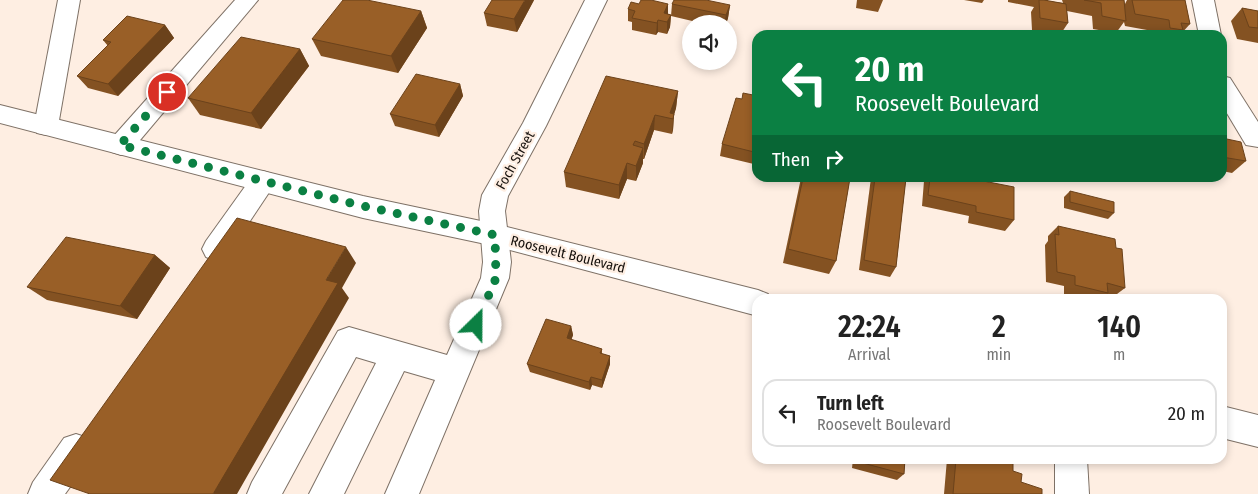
<!DOCTYPE html>
<html lang="en">
<head>
<meta charset="utf-8">
<style>
	body { margin:0; font-family:"Fira Sans Condensed",sans-serif; background:#f6f6f6; color:#222; height:100vh; display:flex; flex-direction:column; font-size:19px; white-space:nowrap }
	* { box-sizing:border-box; margin:0 }
	p { font-size:16px; color:#767676 }
	.icon { flex:none; width:28px; height:28px; fill:none; stroke:currentColor; stroke-width:2; stroke-linecap:round; stroke-linejoin:round }
	.map { position:relative; flex:1; overflow:hidden }
	.panel { position:absolute; left:752px; top:294px; width:475px; height:170px; display:flex; flex-direction:column; background:#fff; border-radius:15px; box-shadow:0 2px 8px #0003 }
	.panel>* { flex:none }
	.hud { position:absolute; left:752px; top:30px; width:475px; height:152px; border-radius:15px; box-shadow:0 2px 8px #0003; background:#0b8043; color:#fff; overflow:hidden }
	.buttons { position:absolute; left:682px; top:15px; display:grid; gap:10px }
	.buttons a { display:grid; place-items:center; width:55px; height:55px; border-radius:50%; background:#fff; box-shadow:0 2px 8px #0003; font-size:25px }
	.pin { position:absolute; display:grid; place-items:center; width:42px; height:42px; color:#fff; margin:-21px; border:2px solid #fff; border-radius:50%; box-shadow:0 1px 5px #0007 }
	.me { position:absolute; width:55px; margin:-28px; rotate:23deg; stroke-linejoin:round; filter:drop-shadow(0 0 4px #0008) }
	.turn { display:flex; align-items:center; gap:18px; height:105px; padding:0 20px; font-size:22px }
	.turn .icon { width:65px; height:65px; stroke-width:2.5 }
	.turn b { display:block; font-size:35px; line-height:42px }
	.then { display:flex; align-items:center; height:48px; padding:0 20px; background:#0003; gap:10px; font-size:19px }
	.eta { display:flex; justify-content:space-evenly; align-items:center; height:85px; text-align:center }
	.eta b { font-size:30px; font-weight:600; line-height:35px }
	ul { padding:0; list-style:none }
	li { display:flex; align-items:center; gap:15px; height:68px; margin:0 10px 8px; padding:0 10px; border:2px solid #e0e0e0; border-radius:15px }
	li div { flex:1 }
	li b { display:block; font-size:19px }
	li em { font-style:normal }
	.map>svg:first-child { display:block }
</style>
</head>
<body>
<div class="map">
<svg width="1258" height="494" viewBox="0 0 1258 494">
	<rect width="100%" height="100%" fill="#feeee2"/>
	<g fill="none" stroke-linecap="round" stroke-linejoin="round">
		<g stroke="#7e7166" stroke-width="2">
			<g id="minor">
				<path d="M58,0H80L58,126L55,133L46,135L37,133L34,126Z"/>
				<path d="M235,0H258L130,152L121,155L112,152L109,145L112,138Z"/>
				<path d="M585,0H607L546,126L508,196L505,211L511,262L509,278L419,494H385L435,380L404,371L344,494H309L376,363L356,357L282,494H247L252,482L338,331L349,327L447,355L481,278L483,262L479,211L482,195L523,123Z"/>
				<path d="M1192,0H1214L1221,35H1199Z"/>
				<path d="M1222,76L1230,78L1258,122V147L1246,145L1222,105Z"/>
				<path d="M263,171L272,174L276,181L272,188L226,257L216,261L206,257L202,249L206,241L254,174Z"/>
				<path d="M76,434L88,438L92,450L88,462L65,494H28L33,482L64,438Z"/>
				<path d="M1055,459H1087L1089,494H1055Z"/>
			</g>
		</g>
		<g stroke="#7e7166" stroke-width="2">
			<g id="major">
				<path d="M0,105L363,196L495,224L758,290L768,294L770,299H758V316L495,246L363,218L0,123Z"/>
				<path d="M1222,406L1258,415V447L1222,438Z"/>
			</g>
		</g>
		<use href="#minor" fill="#fff" fill-rule="evenodd"/>
		<use href="#major" fill="#fff" fill-rule="evenodd"/>
	</g>
	<g fill="#845222">
		<path d="M534,0L517,32L487,26L484,13Z"/>
		<path d="M857,0H883L878,12L856,8Z"/>
		<path d="M964,0H984L982,3Z"/>
		<path d="M1008,0H1048V1L1063,3L1062,0H1124L1125,4L1127,0H1185L1190,24L1180,35H1159L1158,32L1125,26L1124,22L1116,33L1093,29L1092,16L1067,11L1068,23L1060,35H1059L1032,30L1031,12L1034,7L1008,2Z"/>
		<path d="M639,4H668V14L671,15L670,27L667,34L658,32L656,35L632,30V22L628,21V9Z"/>
		<path d="M672,4L730,5L728,18L726,24H705L671,16Z"/>
		<path d="M1242,8L1258,11V43L1237,39L1231,21Z"/>
		<path d="M421,11L427,28L398,73L321,56L312,39Z"/>
		<path d="M165,25L174,38L118,96L88,88L77,76L108,46L103,40Z"/>
		<path d="M300,49L309,66L261,129L200,115L188,98Z"/>
		<path d="M460,84L463,96L439,137L395,126L390,114Z"/>
		<path d="M678,91L676,108L674,114L673,130L672,134L654,130L644,159H643V163L636,181L627,179L619,199L566,187L564,172Z"/>
		<path d="M758,96V165L720,156L722,144L742,99Z"/>
		<path d="M1222,138L1246,161L1232,173L1222,171Z"/>
		<path d="M801,178H850L836,261L829,274L783,263Z"/>
		<path d="M871,178H906L896,267L890,277L859,270Z"/>
		<path d="M925,178H968L1014,220L1005,231L968,223L969,216L922,206L924,181Z"/>
		<path d="M1070,191L1114,213L1108,219L1064,208V197Z"/>
		<path d="M1058,226L1116,248L1125,288L1113,297L1105,295L1100,299H1082L1064,294V286L1046,282L1045,245L1048,241V236Z"/>
		<path d="M155,255L170,268L137,319L47,300L27,287Z"/>
		<path d="M571,326L573,335L571,340L602,349V354L610,356V364L602,388L592,385L590,390L530,372L527,364Z"/>
		<path d="M853,459H905L904,474L897,480L852,468Z"/>
		<path d="M947,459H1013V471L1021,482L1042,494H944Z"/>
	</g>
	<g fill="#6b421b">
		<path d="M525,0H534L517,32L514,19Z"/>
		<path d="M668,4V16L664,13Z"/>
		<path d="M730,5L728,18L726,24H724L726,15Z"/>
		<path d="M421,11L427,28L398,73L391,56Z"/>
		<path d="M671,15L670,27L667,34V22Z"/>
		<path d="M658,20V32L656,35L657,23Z"/>
		<path d="M165,25L174,38L118,96L108,84Z"/>
		<path d="M300,49L309,66L261,129L251,113Z"/>
		<path d="M460,84L463,96L439,137L435,125Z"/>
		<path d="M678,91L676,108L673,119L670,113Z"/>
		<path d="M674,114L673,130L672,134L673,119Z"/>
		<path d="M655,115L654,130L644,159V144Z"/>
		<path d="M643,148V163L636,181V166Z"/>
		<path d="M627,163V179L619,199V185Z"/>
		<path d="M346,247L356,263L342,288L349,298L237,494H213L326,280Z"/>
		<path d="M155,255L170,268L137,319L120,306Z"/>
		<path d="M571,326L573,335L569,347L567,338Z"/>
		<path d="M610,356V364L602,388V380Z"/>
		<path d="M591,377L592,385L590,390L589,382Z"/>
	</g>
	<g fill="#995f27" stroke="#6b421b">
		<path d="M343,0H367L421,11L391,56L312,39Z"/>
		<path d="M492,0H525L514,19L484,13Z"/>
		<path d="M641,0H651L668,4L664,13L671,15L667,22L658,20L657,23L632,18L635,11L628,9L631,2L639,4Z"/>
		<path d="M674,0H706L730,5L726,15L672,4Z"/>
		<path d="M1039,0H1044L1066,4L1068,23L1040,18Z"/>
		<path d="M1084,0H1124L1126,21L1102,16L1101,3Z"/>
		<path d="M1132,0H1185L1190,24L1181,23L1183,30L1170,28L1169,20L1135,14Z"/>
		<path d="M1242,8L1258,11V28L1249,27Z"/>
		<path d="M127,16L165,25L108,84L77,76L111,42L103,40Z"/>
		<path d="M241,37L300,49L251,113L188,98Z"/>
		<path d="M416,74L460,84L435,125L390,114Z"/>
		<path d="M606,76L678,91L670,113L674,114L673,119L655,115L644,144L635,141L633,145L643,148L636,166L627,163L619,185L564,172Z"/>
		<path d="M743,93L758,96V153L722,144L736,98L742,99Z"/>
		<path d="M1222,138L1241,142L1246,161L1222,157Z"/>
		<path d="M803,178H850L836,261L788,249Z"/>
		<path d="M875,178H906L896,267L864,260Z"/>
		<path d="M930,178H968L1014,187V220L976,212V206L928,195Z"/>
		<path d="M1070,191L1114,202V213L1070,202Z"/>
		<path d="M237,218L346,247L326,280L338,283L213,494H90L50,480Z"/>
		<path d="M1058,226L1115,239L1116,248L1122,249L1125,288L1107,283L1108,293L1075,285V276L1057,272L1055,234L1059,235Z"/>
		<path d="M66,237L155,255L120,306L27,287Z"/>
		<path d="M546,319L571,326L567,338L602,349L600,353L610,356L602,380L591,377L589,382L527,364Z"/>
		<path d="M859,459H905L904,474L859,462Z"/>
		<path d="M956,459H1013V471L1022,474L1021,482L1042,489V494H953Z"/>
	</g>
	<g fill="none" stroke-linecap="round" stroke-linejoin="round">
		<path stroke="#0b8043" stroke-width="9" stroke-dasharray="0 16.2" d="M167,92L120,145L363,206L495,235L496,278L476,325"/>
	</g>
	<g text-anchor="middle" stroke-width="4.5" stroke-linejoin="round" paint-order="stroke">
		<g font-size="14" fill="#15100c" stroke="#feeee2">
			<text transform="translate(515 160) rotate(-61)" y="5">Foch Street</text>
			<text transform="translate(568 254) rotate(14)" y="5">Roosevelt Boulevard</text>
		</g>
	</g>
</svg>
<div class="buttons">
<a><svg class="icon" aria-label="sound" viewBox="0 0 24 24"><path d="M4 9h4l5-4v14l-5-4H4zM17 9q2 3 0 6"/></svg></a>
</div>
<div class="pin" style="left:167px;top:92px;background:#d93025"><svg class="icon" aria-label="arrive" viewBox="0 0 24 24"><path d="M6 21V4h12l-3 4 3 4H6"/></svg></div>
<svg class="me" style="left:476px;top:325px" viewBox="-20 -20 40 40"><circle r="19" fill="#fff"/><path d="M0-13L10 11 0 6-10 11z" fill="#0b8043"/></svg>
<div class="hud">
<div class="turn"><svg class="icon" aria-label="left" viewBox="0 0 24 24"><path d="M17 20v-9H6M10 6l-5 5 5 5"/></svg><div><b>20 m</b>Roosevelt Boulevard</div></div>
<div class="then">Then<svg class="icon" aria-label="right" viewBox="0 0 24 24"><path d="M7 20v-9h11M14 6l5 5-5 5"/></svg></div>
</div>
<section class="panel">
<div class="eta">
<div><b>22:24</b><p>Arrival</p></div>
<div><b>2</b><p>min</p></div>
<div><b>140</b><p>m</p></div>
</div>
<ul>
<li><svg class="icon" aria-label="left" viewBox="0 0 24 24"><path d="M17 20v-9H6M10 6l-5 5 5 5"/></svg><div><b>Turn left</b><p>Roosevelt Boulevard</p></div><em>20 m</em></li>
</ul>
</section>
</div>
</body>
</html>
